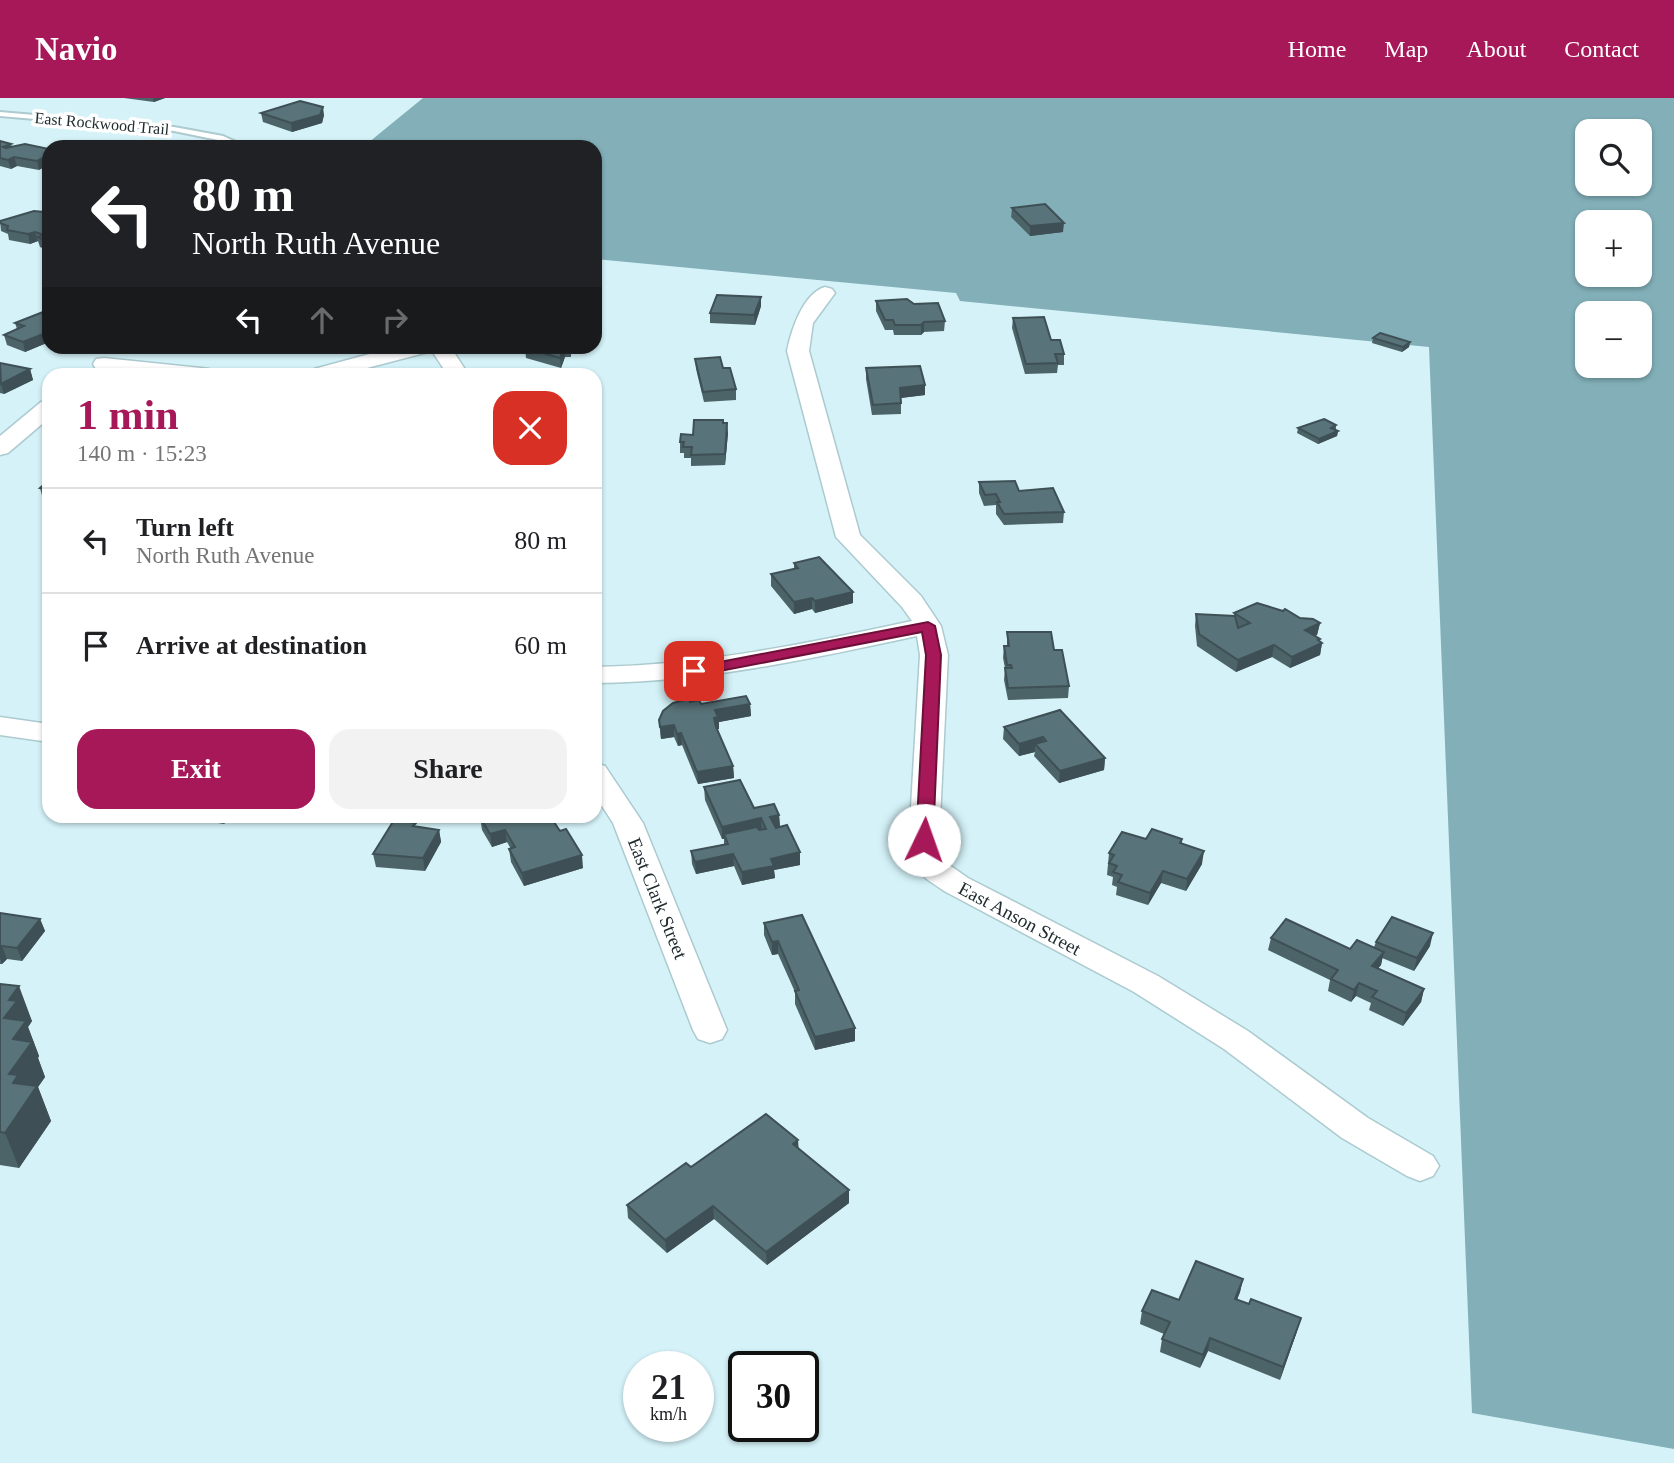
<!DOCTYPE html>
<html lang="en">
<head>
<meta charset="utf-8">
<style>
	body { margin:0; font-family:"Times New Roman",serif; background:#f2f2f2; color:#202124; height:100vh; display:flex; flex-direction:column; font-size:26px; white-space:nowrap }
	* { box-sizing:border-box; margin:0 }
	p { font-size:23px; color:#757577 }
	.icon { flex:none; width:38px; height:38px; fill:none; stroke:currentColor; stroke-width:2; stroke-linecap:round; stroke-linejoin:round }
	.map { position:relative; flex:1; overflow:hidden }
	.panel { position:absolute; left:42px; top:270px; width:560px; height:455px; display:flex; flex-direction:column; background:#fff; border-radius:21px; box-shadow:0 2px 5px #0004 }
	.panel>* { flex:none }
	.top-card { position:absolute; left:42px; top:42px; width:560px; height:214px; border-radius:21px; box-shadow:0 2px 5px #0004; background:#202124; color:#fff; overflow:hidden }
	.buttons { position:absolute; left:1575px; top:21px; display:grid; gap:14px }
	.buttons a { display:grid; place-items:center; width:77px; height:77px; border-radius:14px; background:#fff; box-shadow:0 2px 5px #0004; font-size:35px }
	.speed { position:absolute; left:623px; top:1253px; display:flex; gap:14px; font-size:35px; font-weight:700; text-align:center }
	.speed>* { display:grid; place-content:center; width:91px; height:91px; border-radius:50%; background:#fff; box-shadow:0 2px 5px #0004; line-height:1 }
	.speed small { font-size:18px; font-weight:400 }
	.speed .limit { border:4px solid #111; border-radius:10px; background:#fff; color:#111 }
	.pin { position:absolute; display:grid; place-items:center; width:60px; height:60px; color:#fff; margin:-30px; border-radius:14px; box-shadow:0 4px 10px #0006 }
	.me { position:absolute; width:77px; margin:-38px; rotate:3deg; stroke-linejoin:round; filter:drop-shadow(0 0 5px #0008) }
	.turn { display:flex; align-items:center; gap:24px; height:147px; padding:0 35px; font-size:32px }
	.turn .icon { width:91px; height:91px; stroke-width:2.5 }
	.turn b { display:block; font-size:49px; line-height:60px }
	.lanes { display:flex; align-items:center; height:66px; padding:0 35px; background:#0003; justify-content:center; gap:35px; direction:ltr }
	.lanes .off { opacity:.35 }
	.round { display:grid; place-items:center; flex:none; width:74px; height:74px; border-radius:21px; background:#f2f2f2 }
	.summary { display:flex; align-items:center; justify-content:space-between; height:119px; padding:0 35px }
	h1 { font-size:42px; font-weight:700; line-height:52px; color:#a71858 }
	.button { display:flex; gap:14px; margin-top:auto; padding:14px 35px }
	.button a { flex:1; height:80px; border-radius:21px; background:#a71858; color:#fff; font-size:28px; font-weight:700; line-height:80px; text-align:center }
	.button a+a { background:#f2f2f2; color:#202124 }
	ul { padding:0; list-style:none }
	li { display:flex; align-items:center; gap:21px; height:105px; padding:0 35px; border-top:2px solid #e0e0e0 }
	li div { flex:1 }
	li b { display:block; font-size:26px }
	li em { font-style:normal }
	header { display:flex; align-items:center; gap:42px; box-sizing:border-box; height:98px; padding:0 35px; background:#a71858; color:#fff }
	header strong { font-size:33px }
	nav { display:flex; gap:38px; margin-inline-start:auto; font-size:24px }
	.map>svg:first-child { display:block }
</style>
</head>
<body>
<header>
<strong>Navio</strong>
<nav><a>Home</a><a>Map</a><a>About</a><a>Contact</a></nav>
</header>
<div class="map">
<svg width="1674" height="1365" viewBox="0 0 1674 1365">
	<rect width="100%" height="100%" fill="#d4f2f8"/>
	<path fill="#82afb8" fill-rule="evenodd" d="M423,0H1674V1351L1472,1315L1429,249L960,203L956,195L595,161V49H363ZM1587,33H1640V86H1587ZM1587,124H1640V177H1587ZM1587,215H1640V268H1587Z"/>
	<g fill="none" stroke-linecap="round" stroke-linejoin="round">
		<g stroke="#accacf" stroke-width="4">
			<path id="service" d="M0,14L174,29L223,38L247,49H236L218,42L174,33L0,18Z"/>
		</g>
		<g stroke="#accacf" stroke-width="3">
			<g id="minor">
				<path d="M825,189L832,191L835,195L813,225L809,253L860,437L921,498L941,528L948,557L939,742L945,764L968,780L1158,878L1248,933L1368,1020L1433,1058L1439,1068L1433,1078L1420,1083L1407,1078L1342,1040L1224,951L1134,894L946,794C917,775 916,776 909,742L920,557L917,538C810,561 705,584 595,585V569C703,567 806,546 912,523L902,509L836,439L787,253C791,233 803,195 825,189Z"/>
				<path d="M399,248H450L468,276H447L432,253L344,276H311L314,271Z"/>
				<path d="M104,260L201,270L209,271L212,276H144L96,271L93,266L96,261Z"/>
				<path d="M49,302V320L8,355L0,357V338L41,304Z"/>
				<path d="M0,619L49,626V644L0,637Z"/>
				<path d="M595,665L605,668L643,725L727,932L722,941L710,945L698,941L693,932L613,725L595,697Z"/>
			</g>
		</g>
		<use href="#service" fill="#fff" fill-rule="evenodd"/>
		<use href="#minor" fill="#fff" fill-rule="evenodd"/>
	</g>
	<g fill="#4c6368">
		<path d="M124,0H165L154,4Z"/>
		<path d="M261,15L324,17L322,25L292,34L263,24Z"/>
		<path d="M0,43L11,46L12,49L49,51L39,72L17,68L11,71L0,68Z"/>
		<path d="M1012,110L1063,134L1030,138L1011,119Z"/>
		<path d="M49,116V153L40,149L38,143L30,146L9,142L8,136L1,133L0,123Z"/>
		<path d="M761,199V208L755,227L710,225V215Z"/>
		<path d="M876,203L914,206L945,223L944,233L924,234L921,237H894L893,232H885L876,213Z"/>
		<path d="M49,212V244L25,254L7,247L4,237L17,231L15,225Z"/>
		<path d="M1013,220L1051,242L1064,256V267H1058L1057,275L1025,276L1012,230Z"/>
		<path d="M1373,240L1410,244L1409,249L1402,254L1372,245Z"/>
		<path d="M256,248H294L291,255H257Z"/>
		<path d="M571,248V259H565L561,270L526,260L525,250Z"/>
		<path d="M695,261L736,291V302L704,304L696,271Z"/>
		<path d="M0,265L30,271L33,282L4,296L0,295Z"/>
		<path d="M866,270L925,297L901,300V316L872,317L866,281Z"/>
		<path d="M723,325L728,335L725,367L691,368V360H684V355H680V344L693,337Z"/>
		<path d="M1336,327V332L1338,333L1337,338L1318,346L1297,335L1298,330Z"/>
		<path d="M49,382V402L43,401L40,390Z"/>
		<path d="M979,384L1019,393L1064,414L1063,425L1004,427L996,416V407L984,408L979,395Z"/>
		<path d="M794,465L853,505L815,515L812,511L794,516L771,488V476L794,471Z"/>
		<path d="M1234,515L1300,520L1320,525L1317,537L1315,538L1320,541L1319,543L1322,545L1320,557L1290,570L1272,559L1236,574L1197,548L1195,528L1196,516L1234,518Z"/>
		<path d="M1007,534L1054,552L1069,588L1068,600L1008,602L1004,582L1005,570L1003,560L1004,548H1007Z"/>
		<path d="M701,606H750L751,618L719,624V631H717L733,668L734,680L698,686L682,647L678,648L674,639L661,641L659,622Z"/>
		<path d="M1060,612L1105,660L1104,672L1059,685L1034,658L1035,654L1019,658L1003,641L1004,629Z"/>
		<path d="M704,689L754,710L779,717L780,729L800,767L774,772L775,780L742,787L734,768L696,776L692,766L691,753L724,746V741H722L705,702Z"/>
		<path d="M203,718H230L224,726L205,723Z"/>
		<path d="M480,719L583,770L524,788L511,764L509,751H511L507,744L492,749L482,732Z"/>
		<path d="M416,729L439,732L441,744L425,773L376,769L373,756Z"/>
		<path d="M1146,741H1182V746L1202,766L1186,793L1161,785L1148,807L1116,797L1117,789L1112,787L1113,779L1107,777L1109,755Z"/>
		<path d="M0,815L40,821L45,833L22,863L7,861L2,866H0Z"/>
		<path d="M764,825L855,943L815,952L795,906V894L778,856L772,857L764,837Z"/>
		<path d="M1271,840L1350,851L1374,849L1376,844L1430,848L1414,873L1382,860L1381,867L1378,870L1424,891L1421,904L1403,928L1369,912L1371,905L1356,898L1351,904L1328,893L1330,882L1268,852Z"/>
		<path d="M0,886L32,923L28,929L39,958L38,960L45,979L38,989L51,1023L19,1070L0,1067Z"/>
		<path d="M798,1042V1051L849,1092V1105L767,1167L714,1121L667,1155L628,1120L627,1107L691,1069Z"/>
		<path d="M1243,1181L1240,1194L1237,1202L1297,1233L1280,1282L1208,1253L1200,1270L1160,1254L1162,1241L1164,1236L1140,1226L1142,1213L1179,1202Z"/>
	</g>
	<g fill="#3e5055">
		<path d="M153,0H165L154,4Z"/>
		<path d="M323,9L324,17L322,25L292,34L291,25Z"/>
		<path d="M49,57V67L39,72L37,63Z"/>
		<path d="M14,59L17,68L11,71L8,62Z"/>
		<path d="M1064,125L1063,134L1030,138V128Z"/>
		<path d="M35,134L38,143L30,146L28,136Z"/>
		<path d="M601,190L602,200L595,203V193Z"/>
		<path d="M761,199V208L755,227L754,217Z"/>
		<path d="M924,224V234L921,237V227Z"/>
		<path d="M48,234L49,244L25,254L23,244Z"/>
		<path d="M1410,244L1409,249L1402,254L1403,249Z"/>
		<path d="M564,248L565,259L561,270L560,260Z"/>
		<path d="M30,271L33,282L4,296L1,286Z"/>
		<path d="M925,287V297L900,300V290Z"/>
		<path d="M727,325L728,335L725,367V356Z"/>
		<path d="M1338,333L1337,338L1318,346L1319,341Z"/>
		<path d="M595,454H600L601,465L595,466Z"/>
		<path d="M853,494V505L815,515V503Z"/>
		<path d="M812,500V511L794,516V504Z"/>
		<path d="M1320,525L1317,537L1302,543L1305,532Z"/>
		<path d="M1320,541L1319,547L1322,545L1320,557L1290,570L1292,559Z"/>
		<path d="M1274,547L1272,559L1236,574L1238,562Z"/>
		<path d="M750,606L751,618L719,624V631L715,632L714,620L715,612Z"/>
		<path d="M674,627V639L661,641L660,629Z"/>
		<path d="M681,635L682,647L678,648L677,636Z"/>
		<path d="M1043,639L1042,651L1035,646V654L1019,658V646Z"/>
		<path d="M1105,660L1104,672L1059,685L1060,673Z"/>
		<path d="M733,668L734,680L698,686L697,674Z"/>
		<path d="M779,717L780,729L771,731L770,719Z"/>
		<path d="M224,718H230L224,726L223,720Z"/>
		<path d="M761,720L762,733L724,736V741H722V729Z"/>
		<path d="M439,732L441,744L425,773L423,760Z"/>
		<path d="M505,732L507,744L492,749L490,736Z"/>
		<path d="M1204,753L1202,766L1186,793L1187,781Z"/>
		<path d="M800,754V767L774,772L775,780L742,787V774L771,761Z"/>
		<path d="M733,756L734,768L696,776L695,764Z"/>
		<path d="M582,757L583,770L524,788L522,775Z"/>
		<path d="M1163,773L1161,785L1148,807L1150,795Z"/>
		<path d="M40,821L45,833L22,863L17,850Z"/>
		<path d="M1433,835L1430,848L1414,873L1417,860Z"/>
		<path d="M778,843V856L772,857V844Z"/>
		<path d="M2,848L7,861L2,866L0,860V850Z"/>
		<path d="M1384,854L1381,867L1369,881L1372,868Z"/>
		<path d="M1359,885L1356,898L1351,904L1354,892Z"/>
		<path d="M19,888L32,923L28,929L39,958L38,960L45,979L38,989L51,1023L19,1070L5,1035L4,920L9,902Z"/>
		<path d="M1424,891L1421,904L1403,928L1406,915Z"/>
		<path d="M855,930V943L815,952V939Z"/>
		<path d="M798,1042L799,1055L793,1046Z"/>
		<path d="M849,1092V1105L767,1167L766,1154Z"/>
		<path d="M713,1108L714,1121L667,1155L665,1142Z"/>
		<path d="M1243,1181L1240,1194L1232,1214L1235,1201Z"/>
		<path d="M1301,1220L1297,1233L1280,1282L1283,1269Z"/>
		<path d="M1210,1240L1208,1253L1200,1270L1203,1257Z"/>
	</g>
	<g fill="#587379" stroke="#3e5055" stroke-width="2">
		<path d="M300,3L323,9L320,17L291,25L261,15Z"/>
		<path d="M0,43L11,46L3,49L6,50L25,46L49,51V57L37,63L14,59L8,62L0,60Z"/>
		<path d="M1045,106L1064,125L1030,128L1012,110Z"/>
		<path d="M34,113L44,114L49,116V131L48,132L49,133V145L38,139L45,137L35,134L28,136L7,132L8,128L0,125V123Z"/>
		<path d="M717,197L761,199L754,217L710,215Z"/>
		<path d="M907,201L914,206L938,205L945,223L924,224L921,227H895L893,222H885L876,203Z"/>
		<path d="M48,212H49V234H48L23,244L4,237L24,228L15,225Z"/>
		<path d="M1044,219L1051,242H1060L1064,256H1055L1058,265L1026,266L1013,220Z"/>
		<path d="M1380,235L1410,244L1403,249L1373,240Z"/>
		<path d="M526,248H564L560,260L525,250Z"/>
		<path d="M720,259L723,270H730L736,291L703,294L695,261Z"/>
		<path d="M0,265L30,271L1,286Z"/>
		<path d="M920,268L925,287L900,290L901,305L873,307L866,270Z"/>
		<path d="M1324,321L1336,327L1331,330L1338,333L1319,341L1298,330Z"/>
		<path d="M694,322H723V325H727L725,356L691,357L692,349H683L684,344H680L681,336L693,337Z"/>
		<path d="M49,382V391L40,390Z"/>
		<path d="M1015,383L1019,393L1053,390L1064,414L1004,416L997,404H1000L996,396L985,397L979,384Z"/>
		<path d="M595,437H597L600,454H595Z"/>
		<path d="M819,459L853,494L815,503L812,500L794,504L771,476L798,470L794,465Z"/>
		<path d="M1257,505L1283,513L1285,511L1300,520L1313,521L1320,525L1305,532L1320,541L1318,542L1322,545L1292,559L1274,547L1238,562L1199,536L1196,516L1235,518L1238,530L1250,525L1234,515Z"/>
		<path d="M1007,534H1051L1054,552H1062L1069,588L1008,590L1005,570H1012L1011,567H1007L1004,548H1009Z"/>
		<path d="M746,598L750,606L715,612L718,619L714,620L716,629L733,668L697,674L681,635L677,636L674,627L660,629L659,622L663,613L673,605L689,601L690,604L699,602L701,606Z"/>
		<path d="M1060,612L1105,660L1060,673L1035,646L1046,643L1043,639L1019,646L1004,629Z"/>
		<path d="M740,682L754,710L774,706L779,717L770,719L776,730L787,727L800,754L771,761L774,768L742,774L733,756L695,764L691,753L728,746L724,736L757,729L759,732L766,731L761,720L722,729L704,689Z"/>
		<path d="M205,718H224L223,720Z"/>
		<path d="M486,718H550L560,733L566,731L582,757L522,775L509,751L515,749L505,732L490,736L480,719Z"/>
		<path d="M394,722L416,725L413,728L439,732L423,760L373,756Z"/>
		<path d="M1152,731L1182,741L1180,745L1204,753L1187,781L1163,773L1150,795L1118,784L1122,777L1113,774L1117,768L1109,765L1114,757L1109,755L1122,734L1146,741Z"/>
		<path d="M0,815L40,821L17,850L2,848L0,850Z"/>
		<path d="M802,817L855,930L815,939L795,893L799,892L778,843L772,844L764,825Z"/>
		<path d="M1392,819L1433,835L1417,860L1376,844Z"/>
		<path d="M1286,821L1350,851L1357,842L1384,854L1372,868L1424,891L1406,915L1372,899L1377,893L1359,885L1354,892L1331,881L1338,872L1271,840Z"/>
		<path d="M0,886L19,888L9,902L17,903L4,920L26,923L13,941L32,944L9,976L18,977L13,985L37,988L5,1035L0,1034Z"/>
		<path d="M766,1016L798,1042L793,1046L849,1092L766,1154L713,1108L665,1142L627,1107L686,1065L691,1069Z"/>
		<path d="M1196,1163L1243,1181L1235,1201L1249,1206L1251,1201L1301,1220L1283,1269L1210,1240L1203,1257L1162,1241L1170,1224L1142,1213L1152,1192L1179,1202Z"/>
	</g>
	<path fill="#a71858" stroke="#6d1039" stroke-width="2" d="M928,524L935,528L941,557L933,742L924,747L916,742L926,557L922,534L694,578L687,573L694,569Z"/>
	<g text-anchor="middle" stroke-width="7" stroke-linejoin="round" paint-order="stroke">
		<g font-size="16" fill="#202c2e" stroke="#fff">
			<text transform="translate(102 25) rotate(5)" y="6">East Rockwood Trail</text>
		</g>
		<g font-size="19" fill="#202c2e" stroke="#fff">
			<text transform="translate(658 800) rotate(68)" y="7">East Clark Street</text>
			<text transform="translate(1020 820) rotate(28)" y="7">East Anson Street</text>
		</g>
	</g>
</svg>
<div class="buttons">
<a><svg class="icon" aria-label="search" viewBox="0 0 24 24"><circle cx="10" cy="10" r="6"/><path d="M15 15l6 6"/></svg></a>
<a>+</a>
<a>−</a>
</div>
<div class="speed"><div>21<small>km/h</small></div><div class="limit">30</div></div>
<div class="pin" style="left:694px;top:573px;background:#d93025"><svg class="icon" aria-label="arrive" viewBox="0 0 24 24"><path d="M6 21V4h12l-3 4 3 4H6"/></svg></div>
<svg class="me" style="left:924px;top:742px" viewBox="-20 -20 40 40"><circle r="19" fill="#fff"/><path d="M0-13L10 11 0 6-10 11z" fill="#a71858"/></svg>
<div class="top-card">
<div class="turn"><svg class="icon" aria-label="left" viewBox="0 0 24 24"><path d="M17 20v-9H6M10 6l-5 5 5 5"/></svg><div><b>80 m</b>North Ruth Avenue</div></div>
<div class="lanes"><svg class="icon" aria-label="left" viewBox="0 0 24 24"><path d="M17 20v-9H6M10 6l-5 5 5 5"/></svg><svg class="icon off" aria-label="ahead" viewBox="0 0 24 24"><path d="M12 20V5M6 11l6-6 6 6"/></svg><svg class="icon off" aria-label="right" viewBox="0 0 24 24"><path d="M7 20v-9h11M14 6l5 5-5 5"/></svg></div>
</div>
<section class="panel">
<div class="summary"><div><h1>1 min</h1><p>140 m · 15:23</p></div><a class="round" style="background:#d93025;color:#fff"><svg class="icon" aria-label="close" viewBox="0 0 24 24"><path d="M6 6l12 12M18 6L6 18"/></svg></a></div>
<ul>
<li><svg class="icon" aria-label="left" viewBox="0 0 24 24"><path d="M17 20v-9H6M10 6l-5 5 5 5"/></svg><div><b>Turn left</b><p>North Ruth Avenue</p></div><em>80 m</em></li>
<li><svg class="icon" aria-label="arrive" viewBox="0 0 24 24"><path d="M6 21V4h12l-3 4 3 4H6"/></svg><div><b>Arrive at destination</b></div><em>60 m</em></li>
</ul>
<div class="button"><a>Exit</a><a>Share</a></div>
</section>
</div>
</body>
</html>
